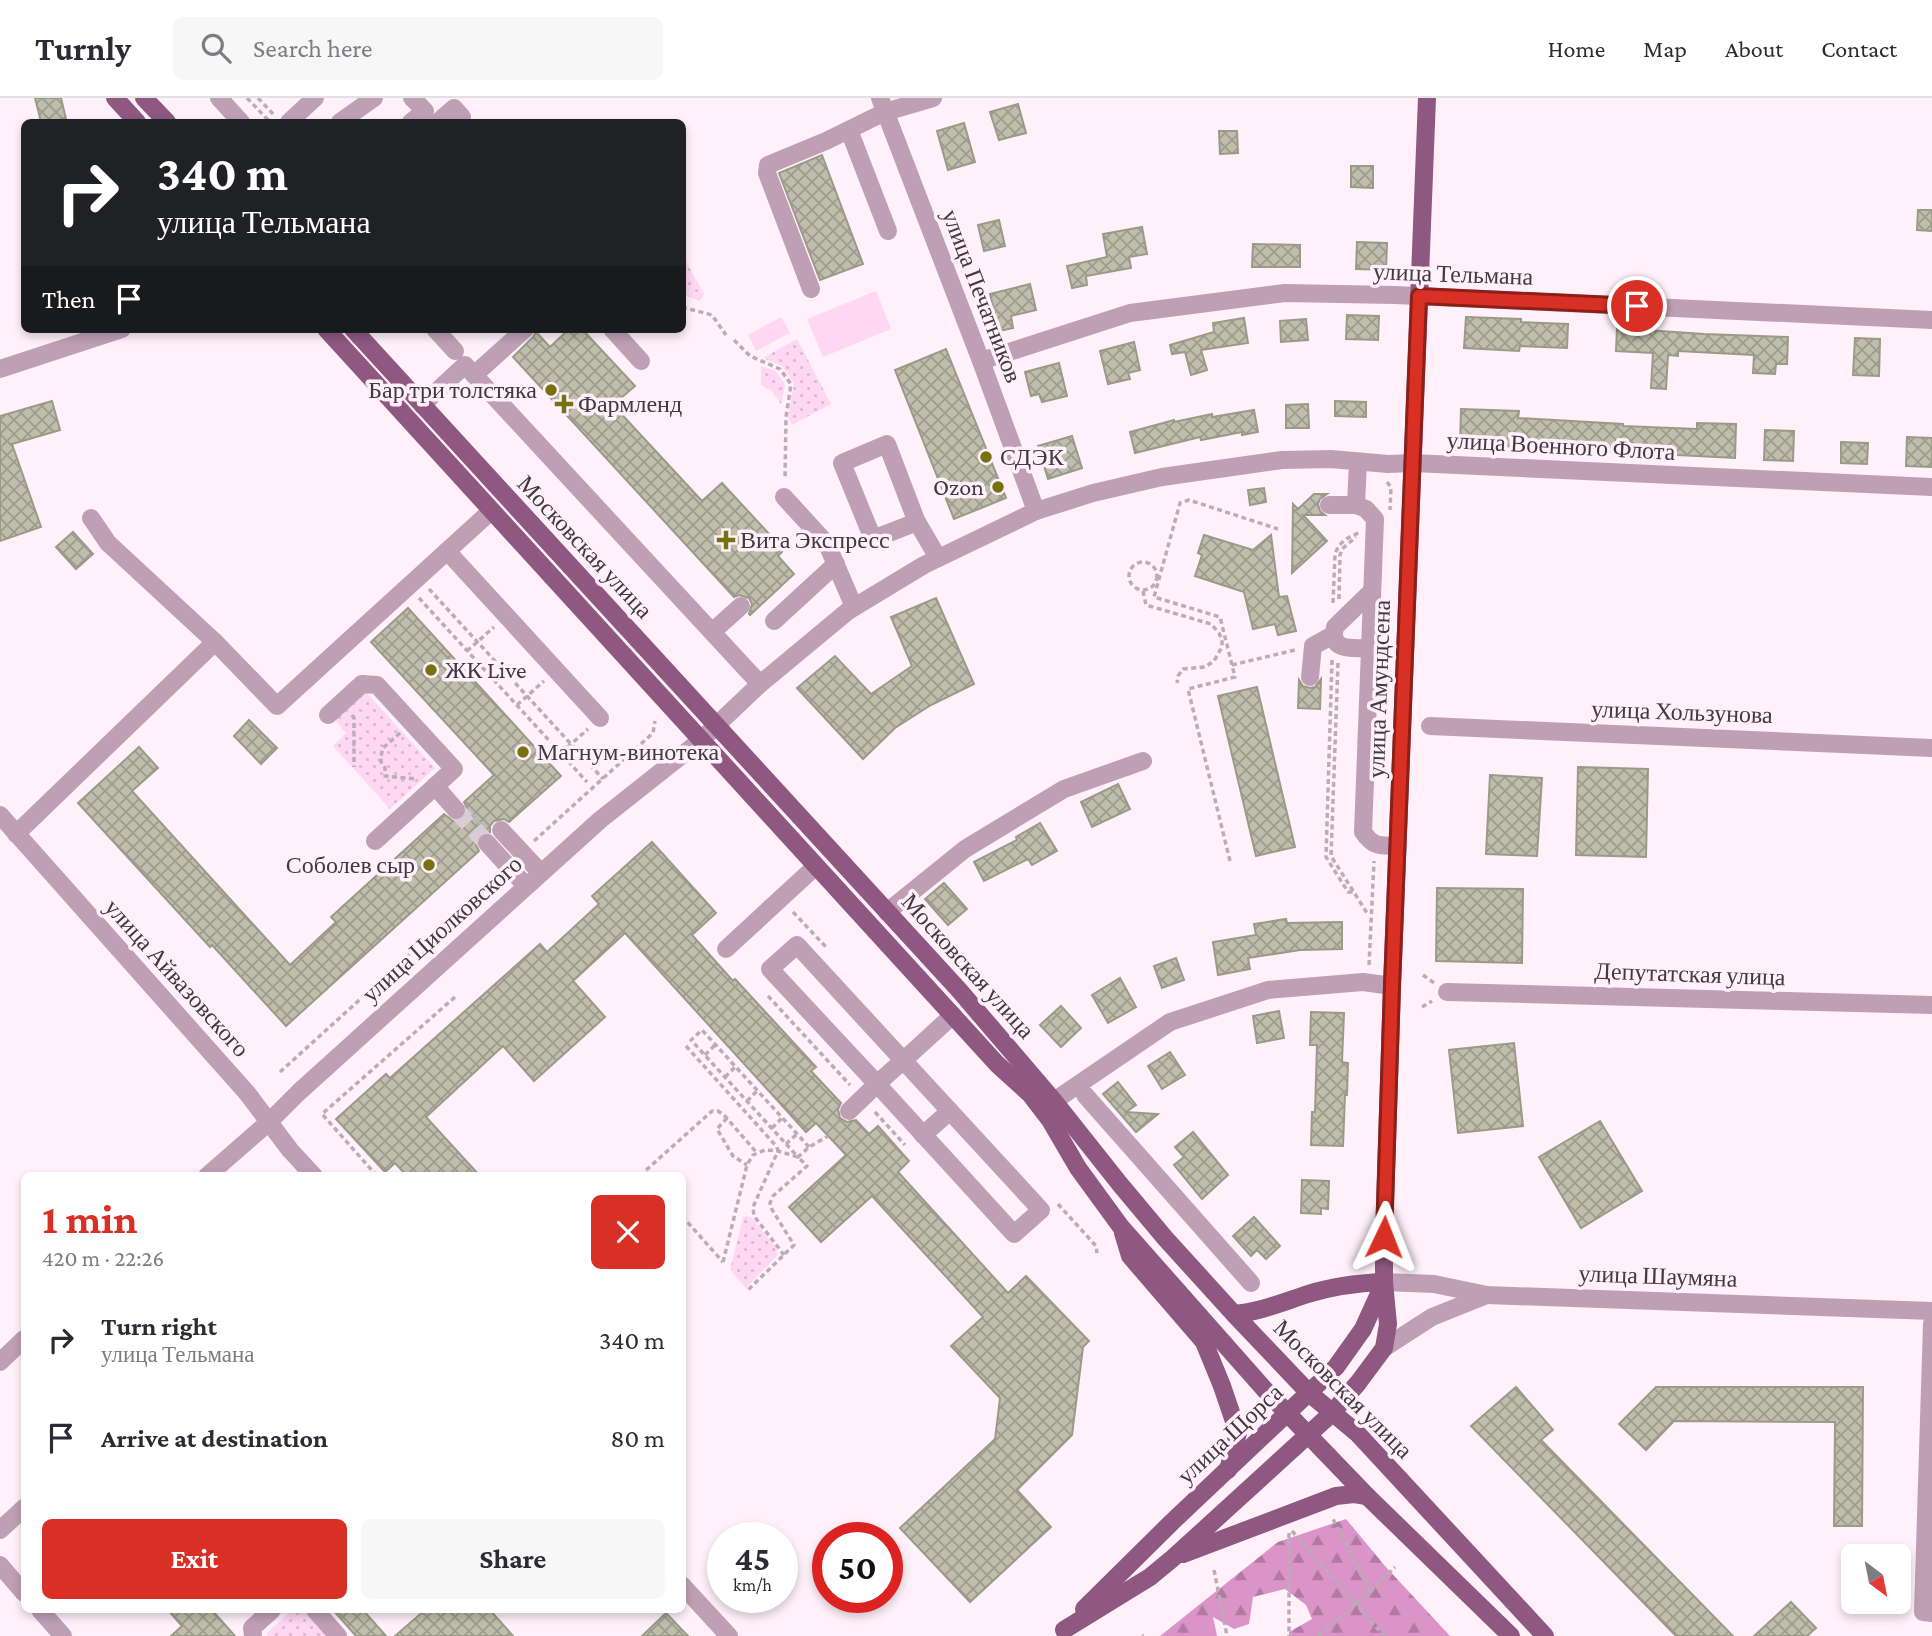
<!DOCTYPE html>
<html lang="en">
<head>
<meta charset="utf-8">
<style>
	body { margin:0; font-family:"Crimson Pro",serif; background:#f7f7f7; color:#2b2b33; height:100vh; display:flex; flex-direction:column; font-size:26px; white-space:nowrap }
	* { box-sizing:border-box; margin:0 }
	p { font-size:23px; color:#7c7c81 }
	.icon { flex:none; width:38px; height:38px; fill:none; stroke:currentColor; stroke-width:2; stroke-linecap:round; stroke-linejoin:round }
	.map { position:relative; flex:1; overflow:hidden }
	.details { position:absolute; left:21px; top:1074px; width:665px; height:441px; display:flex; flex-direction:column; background:#fff; border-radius:10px; box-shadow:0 4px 10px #0003 }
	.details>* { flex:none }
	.top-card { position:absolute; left:21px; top:21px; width:665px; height:214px; border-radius:10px; box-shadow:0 4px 10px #0003; background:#202124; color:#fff; overflow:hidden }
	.needle { width:46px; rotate:148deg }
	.controls { position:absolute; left:1841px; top:1446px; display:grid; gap:14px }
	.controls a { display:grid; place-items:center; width:70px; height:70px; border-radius:10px; background:#fff; box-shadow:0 4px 10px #0003; font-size:35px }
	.speed { position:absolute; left:707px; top:1424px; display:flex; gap:14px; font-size:35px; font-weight:700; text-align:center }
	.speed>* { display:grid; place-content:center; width:91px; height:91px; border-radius:50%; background:#fff; box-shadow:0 4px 10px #0003; line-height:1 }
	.speed small { font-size:18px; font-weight:400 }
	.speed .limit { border:10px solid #d22; background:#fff; color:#111 }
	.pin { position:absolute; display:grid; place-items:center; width:60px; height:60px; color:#fff; margin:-30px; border:4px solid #fff; border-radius:50%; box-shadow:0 2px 7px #0007 }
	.me { position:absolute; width:77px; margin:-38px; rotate:2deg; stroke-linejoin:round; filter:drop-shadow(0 0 5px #0008) }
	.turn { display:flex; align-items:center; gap:24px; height:147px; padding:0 21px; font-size:32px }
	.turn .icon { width:91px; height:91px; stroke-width:2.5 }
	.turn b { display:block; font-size:49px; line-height:60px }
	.then { display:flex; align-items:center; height:66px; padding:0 21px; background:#0003; gap:14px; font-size:26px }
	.round { display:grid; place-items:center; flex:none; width:74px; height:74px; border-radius:10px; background:#f7f7f7 }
	.summary { display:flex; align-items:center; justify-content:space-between; height:119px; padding:0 21px }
	h1 { font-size:42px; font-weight:700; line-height:52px; color:#d93025 }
	.action { display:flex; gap:14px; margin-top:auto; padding:14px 21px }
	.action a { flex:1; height:80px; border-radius:10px; background:#d93025; color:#fff; font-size:28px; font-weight:700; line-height:80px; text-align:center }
	.action a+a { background:#f7f7f7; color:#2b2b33 }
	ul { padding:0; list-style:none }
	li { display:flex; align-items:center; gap:21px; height:98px; padding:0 21px }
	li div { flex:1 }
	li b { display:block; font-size:26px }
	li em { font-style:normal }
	header { display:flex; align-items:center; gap:42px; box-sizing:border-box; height:98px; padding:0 35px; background:#fff; border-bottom:2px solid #e1e1e2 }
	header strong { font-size:33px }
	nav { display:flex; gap:38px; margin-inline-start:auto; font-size:24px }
	.search { width:490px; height:63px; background:#f7f7f7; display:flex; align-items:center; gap:18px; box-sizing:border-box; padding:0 24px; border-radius:10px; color:#7c7c81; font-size:26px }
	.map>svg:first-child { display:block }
</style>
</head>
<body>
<header>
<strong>Turnly</strong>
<div class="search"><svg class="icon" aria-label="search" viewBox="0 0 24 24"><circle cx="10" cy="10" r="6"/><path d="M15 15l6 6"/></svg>Search here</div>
<nav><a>Home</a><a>Map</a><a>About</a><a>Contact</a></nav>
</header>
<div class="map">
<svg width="1932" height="1538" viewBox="0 0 1932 1538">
	<defs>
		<pattern id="forest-firs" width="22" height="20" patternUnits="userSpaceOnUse" patternTransform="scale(1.75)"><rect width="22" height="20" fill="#da94c7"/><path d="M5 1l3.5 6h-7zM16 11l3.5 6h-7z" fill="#b27aa3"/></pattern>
		<pattern id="park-dots" width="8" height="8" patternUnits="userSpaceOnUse" patternTransform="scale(1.75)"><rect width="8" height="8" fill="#fed7f2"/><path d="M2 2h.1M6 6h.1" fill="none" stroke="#dbb9d1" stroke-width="1.8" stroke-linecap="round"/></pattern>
		<pattern id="building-cross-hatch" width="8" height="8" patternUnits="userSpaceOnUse" patternTransform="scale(1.75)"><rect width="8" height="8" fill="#bfbeac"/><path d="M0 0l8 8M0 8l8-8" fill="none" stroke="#9d9b8d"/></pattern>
	</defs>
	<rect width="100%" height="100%" fill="#fff0fa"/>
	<path fill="url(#forest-firs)" d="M1346,1421L1385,1468L1450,1538H1289V1534L1312,1521L1306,1507L1285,1491L1253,1499L1249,1526L1234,1531L1213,1519L1217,1538H1160L1278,1444Z"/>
	<g fill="url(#park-dots)">
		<path d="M683,158L704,196L700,203L683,196Z"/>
		<path d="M797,241L831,306L792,327L788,319L794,285L782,268L763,260Z"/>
		<path d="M761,268L776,273L785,287L781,306L771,292L761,287Z"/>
		<path d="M364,592L435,670L390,711L333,648L346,635L333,620Z"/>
		<path d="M747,1118L752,1120L776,1150L778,1157L746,1190L730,1172L743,1119Z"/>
		<path d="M292,1512H305L328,1538H267V1535Z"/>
	</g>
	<g fill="#fed7f2">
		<path d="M876,193L891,231L823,259L807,221Z"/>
		<path d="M781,219L790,235L756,253L748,237Z"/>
	</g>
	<g fill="url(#building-cross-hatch)" stroke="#9a9a88" stroke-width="2">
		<path d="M35,0H61L66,21L41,24Z"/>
		<path d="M1018,6L1026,35L999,42L990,14Z"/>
		<path d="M964,25L975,64L948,72L937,33Z"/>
		<path d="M1219,33H1237L1238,55L1220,56Z"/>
		<path d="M822,57L863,166L820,182L779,75Z"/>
		<path d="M1351,68H1373V90L1351,89Z"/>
		<path d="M1918,112H1932V133L1917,132Z"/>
		<path d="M999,122L1005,148L984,153L978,127Z"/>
		<path d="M1142,129L1147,156L1129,159L1131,170L1086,178L1087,187L1072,190L1067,168L1107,159L1103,136Z"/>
		<path d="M1357,144L1387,145L1386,172L1356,171Z"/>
		<path d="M1253,146L1300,147V169H1252Z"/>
		<path d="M1030,186L1036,212L1011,218L1013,230L999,233L990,196Z"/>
		<path d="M1347,217L1379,218L1378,242L1346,241Z"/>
		<path d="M1466,219L1521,221V224L1568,226L1567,250L1520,248L1519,253L1464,250Z"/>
		<path d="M1244,220L1248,245L1201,252L1207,272L1191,277L1185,254L1172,256L1170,247L1214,234L1213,225Z"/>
		<path d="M1306,221L1308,242L1281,244L1280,223Z"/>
		<path d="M1617,230L1704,236L1788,239L1787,266H1776L1775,276L1753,275L1754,257L1678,253V258L1668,257L1666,291L1651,290L1653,255L1616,253Z"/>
		<path d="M569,231H582L635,288L613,307L702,403L722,385L784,452L778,458L794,476L750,517L749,516L752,506L749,500L739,497L734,499L513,259L533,239L536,234L550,249Z"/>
		<path d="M1855,240L1880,241L1879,278L1853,277Z"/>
		<path d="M1134,244L1140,272L1128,275L1130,281L1108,286L1100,253Z"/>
		<path d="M946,251L1006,400L954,421L895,272Z"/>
		<path d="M1059,265L1067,298L1042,304L1039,296L1031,298L1025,274Z"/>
		<path d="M52,303L60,332L12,346L41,429L0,443V318Z"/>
		<path d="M1335,303L1366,304V319L1335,318Z"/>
		<path d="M1308,306L1309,330H1286V307Z"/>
		<path d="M1461,311L1519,313L1518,320L1623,326V328L1697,331V325L1736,326L1735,360L1460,346Z"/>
		<path d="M1254,312L1258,334L1242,337V334L1201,342L1200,339L1135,355L1130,334L1174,322V324L1212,316V319Z"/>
		<path d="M1765,332L1794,333L1793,363L1764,362Z"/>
		<path d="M1072,338L1082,370L1048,381L1038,348Z"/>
		<path d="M1907,339L1932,340V369L1906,368Z"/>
		<path d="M1841,344L1868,345L1867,366L1841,365Z"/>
		<path d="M1264,390L1266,404L1250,407L1248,392Z"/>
		<path d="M1314,396H1327L1320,401L1318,406L1320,413L1325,417H1303L1327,443L1292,475L1293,406L1298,411Z"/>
		<path d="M73,434L93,456L76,471L56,449Z"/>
		<path d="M1204,437L1253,452L1271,437L1279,499L1287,498L1296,533L1278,537L1275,526L1253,531L1244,494L1195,478L1202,457L1198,455Z"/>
		<path d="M936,500L974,586L931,607L895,630L863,661L797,590L835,558L871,596L912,568L891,519Z"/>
		<path d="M408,510L561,678L509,724L504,721L494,723L490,728V734H484L476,741V747L479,753L286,928L212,847L210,849L78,705L139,649L158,670L132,693L290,867L336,824L331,819L444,716L453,723H459L464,720L467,710L464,704L494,677L371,544Z"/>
		<path d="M1321,581L1320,611L1298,610L1299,582L1303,588L1310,590L1315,589Z"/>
		<path d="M1257,589L1295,749L1256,758L1218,598Z"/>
		<path d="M249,622L277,650L261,666L234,638Z"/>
		<path d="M1578,669L1648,671L1646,759L1576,757Z"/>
		<path d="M1490,677L1542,680L1537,758L1486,756Z"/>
		<path d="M1118,686L1130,711L1092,729L1081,704Z"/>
		<path d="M1040,725L1057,753L1032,767L1028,761L984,783L974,764L1017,742L1016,739Z"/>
		<path d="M652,744L716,815L692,837L733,883L735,881L816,969L811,973L841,1005L838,1011L840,1020L847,1024L856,1022L869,1036L878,1028L909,1063L898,1074L1008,1195L1026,1178L1089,1243L1083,1249L1072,1337L1017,1392L1051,1429L970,1504L900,1430L995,1341L1000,1300L951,1248L983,1219L872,1098L821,1144L789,1109L846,1057L816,1025L806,1034L625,835L573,883L605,919L534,983L503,948L426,1019L480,1078H407L395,1065L385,1074L336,1021L386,976L390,980L540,846L547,854L599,806L592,798Z"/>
		<path d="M944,785L967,811L948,827L925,801Z"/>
		<path d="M1437,790L1523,791L1522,865L1436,863Z"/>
		<path d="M1286,821L1287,825L1342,824V851L1300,852L1248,860L1250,871L1218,877L1213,844L1256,837L1254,826Z"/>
		<path d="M1176,860L1184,882L1162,890L1154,868Z"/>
		<path d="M1120,880L1136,909L1108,925L1092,897Z"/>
		<path d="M1061,908L1081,930L1061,949L1040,927Z"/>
		<path d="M1279,913L1284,940L1257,945L1253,918Z"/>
		<path d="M1311,914L1344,915L1342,964L1348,965L1347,997H1345L1343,1048L1311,1047L1312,1014H1315L1317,947H1310Z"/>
		<path d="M1514,945L1523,1028L1458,1035L1449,952Z"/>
		<path d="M1170,954L1185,977L1162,991L1148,968Z"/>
		<path d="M1118,984L1136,1007L1126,1014L1158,1016L1136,1034L1103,996Z"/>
		<path d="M1600,1023L1642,1093L1581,1130L1539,1059Z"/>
		<path d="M1193,1034L1228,1077L1202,1101L1174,1067L1184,1059L1175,1049Z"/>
		<path d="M1302,1082L1329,1083L1328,1111L1321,1110V1116L1301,1115Z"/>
		<path d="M1254,1119L1280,1148L1266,1161L1257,1152L1251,1158L1233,1138Z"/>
		<path d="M1516,1289L1553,1332L1541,1342L1733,1538H1676L1471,1328Z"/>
		<path d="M1656,1289H1863L1862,1428H1834L1835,1324L1674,1323L1646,1352L1619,1326Z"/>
		<path d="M1791,1504L1816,1530L1807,1538H1754Z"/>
		<path d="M168,1512H212L235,1538H171L182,1528Z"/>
		<path d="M333,1512H363L386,1538H356Z"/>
		<path d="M425,1512H490L513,1538H395Z"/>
		<path d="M666,1515L688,1538H642Z"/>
	</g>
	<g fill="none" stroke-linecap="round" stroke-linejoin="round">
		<path stroke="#d9ccd5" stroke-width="18" stroke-dasharray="18 9" stroke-linecap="butt" d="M456,712L487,745"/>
		<g stroke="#baaeb6" stroke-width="3.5" stroke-dasharray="5 3.5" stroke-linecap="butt">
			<path d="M247,0L270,24"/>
			<path d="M258,0L275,18"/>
			<path d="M682,209L712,217L726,237"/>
			<path d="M734,242L750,258L780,271L791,286L786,319L785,381"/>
			<path d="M1387,384L1391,389L1390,412"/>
			<circle cx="1143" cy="478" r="14"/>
			<path d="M429,491L603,681"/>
			<path d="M1143,493L1146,507L1211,526L1219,535L1222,542V549L1214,563L1205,569L1183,571L1178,578L1177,585"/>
			<path d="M419,500L587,684"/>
			<path d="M1339,501L1340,457L1342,451L1356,439"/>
			<path d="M1333,505L1335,456C1339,444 1348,439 1359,435"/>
			<path d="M467,553L494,529"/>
			<path d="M1332,562L1326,759L1348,794H1354"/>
			<path d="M1338,565L1331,758L1367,815"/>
			<path d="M1232,567L1295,552"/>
			<path d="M517,607L544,583"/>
			<path d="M352,617L354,620V669"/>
			<path d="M400,635L383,650L380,662L385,670V678L416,681"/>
			<path d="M561,655L588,631"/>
			<path d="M472,716L483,729"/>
			<path d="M534,743L653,635L655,623"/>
			<path d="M1230,763L1188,591L1235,579L1220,519L1154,499L1180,405L1189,402L1278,431"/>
			<path d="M793,814L826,849"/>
			<path d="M1369,867L1374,763"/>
			<path d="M1423,877L1434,885"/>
			<path d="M768,898L850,987"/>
			<path d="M1422,909L1432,903"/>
			<path d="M686,948L777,1049L778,1053L753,1109L754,1118L784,1157"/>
			<path d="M705,957L715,947"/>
			<path d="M280,974L495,779"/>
			<path d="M725,979L735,969"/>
			<path d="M747,1003L757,993"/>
			<path d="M875,1014L905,1047"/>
			<path d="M727,1020L717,1031L733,1058L747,1067"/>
			<path d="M772,1030L782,1020"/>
			<path d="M786,1046L797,1036"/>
			<path d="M809,1049L702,932L691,942L798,1059L809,1049L828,1038"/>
			<path d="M377,1078L322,1016L455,899"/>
			<path d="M648,1078L644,1074L712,1013H718L724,1017L757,1055"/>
			<path d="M1058,1106L1096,1148L1097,1155"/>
			<path d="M682,1118L723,1164"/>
			<path d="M723,1164L747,1067L753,1057L765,1052L778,1053L798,1059L807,1068L773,1098L770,1105L771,1110L794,1147L748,1192"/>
			<path d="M1292,1433L1384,1538"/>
			<path d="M1289,1435V1538"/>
			<path d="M1214,1472L1227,1538"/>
			<path d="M1370,1494L1395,1469"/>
			<path d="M1142,1537L1143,1538"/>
			<path d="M1318,1538L1370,1494L1332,1419"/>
		</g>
		<g stroke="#bf9fb6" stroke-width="18">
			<path d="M219,0L241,24"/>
			<path d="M880,0L981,263L1036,413"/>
			<path d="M289,24L315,0"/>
			<path d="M340,24L374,0"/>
			<path d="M411,24L425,13L412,0"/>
			<path d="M438,24L454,10L462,19"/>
			<path d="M849,32L888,133"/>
			<path d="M811,191L767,75L768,67L826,43L885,14L933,0"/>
			<path d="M435,231L455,253"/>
			<path d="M612,231L641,263"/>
			<path d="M981,263L1130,215L1285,195L1395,197L1932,222"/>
			<path d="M0,271L122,231"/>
			<path d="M474,277L525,231"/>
			<path d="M422,307L465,267L760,586"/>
			<path d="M1358,364L1356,407L1366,411L1375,421L1363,734C1374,750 1380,747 1397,748"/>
			<path d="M784,399L827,446L854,509"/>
			<path d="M1329,407H1356"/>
			<path d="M91,420L108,445L215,544L277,608L491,413"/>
			<path d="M917,424L873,441L842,365L887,346L916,422L938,460"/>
			<path d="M447,453L600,620"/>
			<path d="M774,523L836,466"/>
			<path d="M712,534L741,508"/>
			<path d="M1370,550C1353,550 1329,554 1335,529L1372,493"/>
			<path d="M1310,579L1313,548L1333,537"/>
			<path d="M328,617L362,586L377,587L454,671L375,743"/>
			<path d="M1430,628L1932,650"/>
			<path d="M435,688L456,712"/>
			<path d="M0,717L247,995L290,1052L314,1078"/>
			<path d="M501,732L541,775"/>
			<path d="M16,736L215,544"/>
			<path d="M487,745L526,788"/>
			<path d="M887,814L965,751L1064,691L1143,663"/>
			<path d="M726,851L816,768"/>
			<path d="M1447,894L1932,907"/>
			<path d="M1085,997L1251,1185"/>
			<path d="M1054,1003L1170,924L1268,892L1363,884L1392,888"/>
			<path d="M849,1013L877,986L1014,1136L1041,1112L797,847L770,871L877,986C890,974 904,962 917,950L953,917"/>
			<path d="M923,1037L950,1013"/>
			<path d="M207,1078L270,1023L299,994L600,722L701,642L760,586L848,513L924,467L1036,413L1093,395L1162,379L1282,362L1331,361L1388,366L1413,365L1932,389"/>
			<path d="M1384,1184L1434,1186L1487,1197L1932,1213"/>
			<path d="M1932,1225L1923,1514L1932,1515"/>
			<path d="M1384,1250L1432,1219L1487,1197"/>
			<path d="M0,1264L24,1241"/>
			<path d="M0,1432L24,1410"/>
			<path d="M0,1467L24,1495"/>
			<path d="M682,1487L729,1538"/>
			<path d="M40,1512L63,1538"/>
			<path d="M315,1512L338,1538"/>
			<path d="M253,1538L252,1530L272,1512"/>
		</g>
		<g stroke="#8e5880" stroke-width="18">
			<path d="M115,0L137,24"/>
			<path d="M144,0L167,24"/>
			<path d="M326,231L997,966L1030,996L1050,1022L1078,1070L1121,1129L1266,1293L1367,1398L1511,1538"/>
			<path d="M353,231L959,892L1054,1003L1119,1085L1165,1140L1234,1216L1309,1295L1357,1335L1545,1538"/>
			<path d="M1123,1135L1130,1158L1204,1244L1222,1288L1238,1335L1228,1372"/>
			<path d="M1234,1216C1260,1214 1283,1204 1308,1196C1333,1188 1358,1185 1384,1184"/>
			<path d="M1183,1456L1336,1398L1354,1396L1367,1398"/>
			<path d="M1084,1511L1172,1424L1336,1269L1363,1231L1383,1187"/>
			<path d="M1064,1532L1150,1479L1173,1460L1332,1315L1358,1285L1384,1250L1388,1226L1384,1184V1139L1392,888L1427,0"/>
		</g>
	</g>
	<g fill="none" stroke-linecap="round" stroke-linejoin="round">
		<g stroke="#8d1f18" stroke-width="18">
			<path id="route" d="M1384,1139L1392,888L1419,198L1637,208"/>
		</g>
		<use href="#route" stroke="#d93025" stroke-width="12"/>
	</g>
	<g fill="#787112" stroke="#fff0fa" stroke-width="2.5">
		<circle cx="551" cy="292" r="7"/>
		<path d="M560.5 295.5h7v7h7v7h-7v7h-7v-7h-7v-7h7z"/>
		<circle cx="986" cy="359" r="7"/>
		<circle cx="998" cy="389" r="7"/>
		<path d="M722.5 431.5h7v7h7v7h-7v7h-7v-7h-7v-7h7z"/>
		<circle cx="431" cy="572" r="7"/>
		<circle cx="523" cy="654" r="7"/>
		<circle cx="429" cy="767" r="7"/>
	</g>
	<g text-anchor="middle" stroke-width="7" stroke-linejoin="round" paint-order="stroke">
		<g font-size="24" fill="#413a3f" stroke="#fff0fa">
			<text transform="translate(1453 176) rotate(2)" y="8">улица Тельмана</text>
			<text transform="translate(982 198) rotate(69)" y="8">улица Печатников</text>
			<text transform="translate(1561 348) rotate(3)" y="8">улица Военного Флота</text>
			<text transform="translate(585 449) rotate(47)" y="8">Московская улица</text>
			<text transform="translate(1379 591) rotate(-88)" y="8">улица Амундсена</text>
			<text transform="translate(1682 614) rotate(2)" y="8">улица Хользунова</text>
			<text transform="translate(442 831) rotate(-42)" y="8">улица Циолковского</text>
			<text transform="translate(968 868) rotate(48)" y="8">Московская улица</text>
			<text transform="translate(1690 876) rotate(2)" y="8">Депутатская улица</text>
			<text transform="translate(177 880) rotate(48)" y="8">улица Айвазовского</text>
			<text transform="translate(1658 1178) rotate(2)" y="8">улица Шаумяна</text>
			<text transform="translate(1343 1291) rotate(45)" y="8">Московская улица</text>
			<text transform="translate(1230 1336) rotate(-43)" y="8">улица Щорса</text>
		</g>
		<g font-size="24" fill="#413a3f" stroke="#fff0fa" text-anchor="start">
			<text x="537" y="300" text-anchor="end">Бар три толстяка</text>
			<text x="578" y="314">Фармленд</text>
			<text x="1000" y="367">СДЭК</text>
			<text x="984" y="397" text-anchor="end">Ozon</text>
			<text x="740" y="450">Вита Экспресс</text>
			<text x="445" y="580">ЖК Live</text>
			<text x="537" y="662">Магнум-винотека</text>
			<text x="415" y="775" text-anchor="end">Соболев сыр</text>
		</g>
	</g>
</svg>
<div class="controls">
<a><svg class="needle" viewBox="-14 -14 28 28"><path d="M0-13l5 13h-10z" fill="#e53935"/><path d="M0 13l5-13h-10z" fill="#7c7c81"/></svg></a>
</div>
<div class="speed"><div>45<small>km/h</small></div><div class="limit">50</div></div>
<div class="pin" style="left:1637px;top:208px;background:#d93025"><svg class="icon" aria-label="arrive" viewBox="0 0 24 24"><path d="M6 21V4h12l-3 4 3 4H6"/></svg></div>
<svg class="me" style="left:1384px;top:1139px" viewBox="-20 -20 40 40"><path d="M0-17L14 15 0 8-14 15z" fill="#d93025" stroke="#fff" stroke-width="4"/></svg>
<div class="top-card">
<div class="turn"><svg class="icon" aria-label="right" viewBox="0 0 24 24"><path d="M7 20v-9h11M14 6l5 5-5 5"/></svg><div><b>340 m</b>улица Тельмана</div></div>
<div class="then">Then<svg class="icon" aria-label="arrive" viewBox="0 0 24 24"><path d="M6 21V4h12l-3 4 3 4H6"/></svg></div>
</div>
<section class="details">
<div class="summary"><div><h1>1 min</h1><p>420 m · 22:26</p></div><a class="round" style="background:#d93025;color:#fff"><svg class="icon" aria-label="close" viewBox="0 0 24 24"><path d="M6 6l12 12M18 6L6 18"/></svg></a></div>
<ul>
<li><svg class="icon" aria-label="right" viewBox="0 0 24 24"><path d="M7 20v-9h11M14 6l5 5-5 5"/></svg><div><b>Turn right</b><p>улица Тельмана</p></div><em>340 m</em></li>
<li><svg class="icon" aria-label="arrive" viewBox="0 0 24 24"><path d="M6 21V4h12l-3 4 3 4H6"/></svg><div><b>Arrive at destination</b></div><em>80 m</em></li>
</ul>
<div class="action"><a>Exit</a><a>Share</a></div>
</section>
</div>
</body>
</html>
